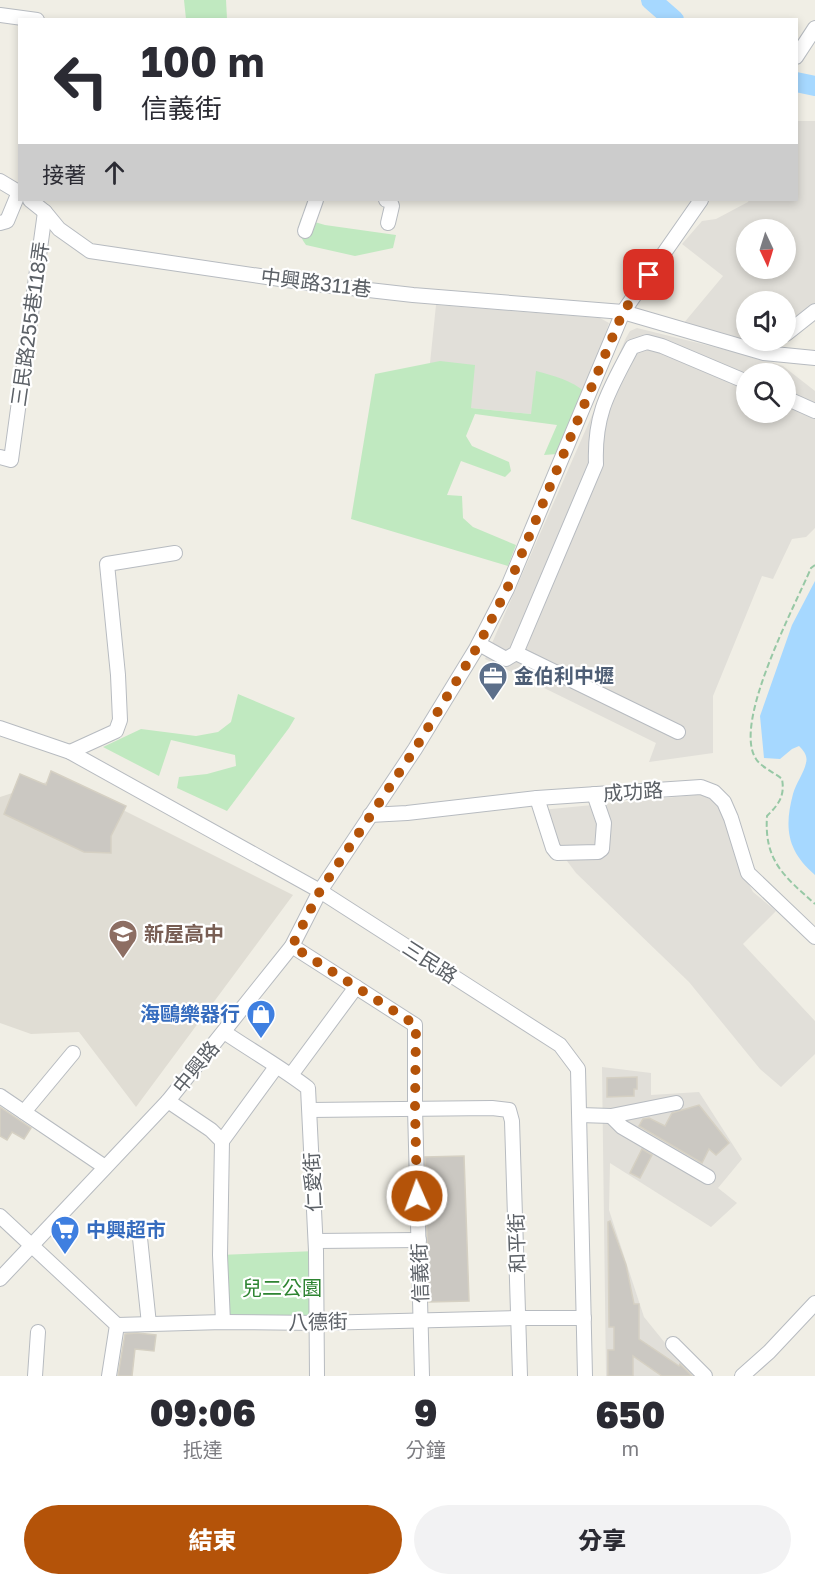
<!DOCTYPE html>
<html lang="zh-TW">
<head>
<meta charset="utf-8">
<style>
	body { margin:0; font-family:"Golos Text","Noto Sans TC",sans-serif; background:#f2f2f3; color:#2b2b33; height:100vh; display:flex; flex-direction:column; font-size:22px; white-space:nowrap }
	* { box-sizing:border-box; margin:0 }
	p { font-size:20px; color:#7c7c81 }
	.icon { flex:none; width:33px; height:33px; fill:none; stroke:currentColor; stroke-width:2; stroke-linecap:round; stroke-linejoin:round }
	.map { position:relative; height:1376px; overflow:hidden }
	.drawer { display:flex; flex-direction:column; background:#fff; flex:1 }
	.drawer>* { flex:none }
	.guide { position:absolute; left:18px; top:18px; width:780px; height:183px; border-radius:0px; box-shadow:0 3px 9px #0003; background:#fff; color:#2b2b33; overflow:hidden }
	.needle { width:39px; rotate:176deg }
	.controls { position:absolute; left:736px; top:219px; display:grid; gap:12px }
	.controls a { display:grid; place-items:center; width:60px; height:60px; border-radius:50%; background:#fff; box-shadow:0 3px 9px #0003; font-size:30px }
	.pin { position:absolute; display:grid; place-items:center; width:51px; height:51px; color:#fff; margin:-26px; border-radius:12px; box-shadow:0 3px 9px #0006 }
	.me { position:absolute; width:66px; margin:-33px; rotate:358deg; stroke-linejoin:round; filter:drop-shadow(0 0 4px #0008) }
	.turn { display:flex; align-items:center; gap:21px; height:126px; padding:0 24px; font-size:27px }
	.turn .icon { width:78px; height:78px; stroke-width:2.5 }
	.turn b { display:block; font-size:42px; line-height:51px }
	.then { display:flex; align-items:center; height:57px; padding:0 24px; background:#0003; gap:12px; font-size:22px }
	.eta { display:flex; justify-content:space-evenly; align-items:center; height:102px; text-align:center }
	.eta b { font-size:36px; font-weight:800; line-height:42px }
	.cta { display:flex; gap:12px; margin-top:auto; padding:12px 24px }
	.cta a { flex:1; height:69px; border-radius:36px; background:#b45309; color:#fff; font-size:24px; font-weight:800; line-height:69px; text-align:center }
	.cta a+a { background:#f2f2f3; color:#2b2b33 }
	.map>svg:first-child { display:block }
</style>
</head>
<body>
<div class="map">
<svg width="815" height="1376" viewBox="0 0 815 1376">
	<rect width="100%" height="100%" fill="#f0eee5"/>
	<g fill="#e1dfd9" fill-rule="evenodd">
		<path d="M797,121H815V307L786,339V302H747V340L784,341L778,345L763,348L678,330L723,276L682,244L702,221L716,219L748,202L749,200H796ZM747,230H786V268H747Z"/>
		<path d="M436,305L600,318L609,323L586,393L531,414L471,408L430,363Z"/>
		<path d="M637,328L763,359L783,366L815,391V528L806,537L792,539L773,579L762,576L713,696V753L649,762L656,743L485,659L626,338L630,331ZM747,374H786V412H747Z"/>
		<path d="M706,794L720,802L743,873L753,892L776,911L743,944L815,1021V1054L781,1087L760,1069L689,982L576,873L564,857L541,810Z"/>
		<path d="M602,1067L651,1073V1095L699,1092L742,1159L718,1188L737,1203L711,1227L610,1163L609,1210L644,1317L665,1343L697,1376H606Z"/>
	</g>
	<path fill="#e0ddd4" d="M59,778L293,895L136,1107L79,1032L31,1034L0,1023V797Z"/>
	<g fill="#c0e9c0">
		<path d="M184,0H226L227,19H186Z"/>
		<path d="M301,218L325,225L396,235L393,248L355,256L306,245C299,235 297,229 301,218Z"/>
		<path d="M440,361L475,365L471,408L531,414L536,371C554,376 572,380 586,393L557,454L544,455L557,425L475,414L466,436L472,446L509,462L511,471L505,477L461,461L447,495L462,496L463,518L473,527L516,545L508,566L351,519L375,374Z"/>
		<path d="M238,694L295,718L289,728L227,811L177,788L179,777L207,774L236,766L235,755L171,740L159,776L103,747L141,729L196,736L218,732L231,722Z"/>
		<path d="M316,1251L318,1323L223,1322L220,1255Z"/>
	</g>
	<path fill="#a6d8ff" d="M815,581V875C787,851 784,828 793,794C796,783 804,773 806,763C808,756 804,751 799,746L792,749L780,759L764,758L760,716L792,625Z"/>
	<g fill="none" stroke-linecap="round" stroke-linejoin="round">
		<g stroke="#a6d8ff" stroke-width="20">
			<path d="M651,0L674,20"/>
			<path d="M796,82L815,86"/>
		</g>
	</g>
	<g fill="#cbc8c2" stroke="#d5d0c3" stroke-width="1.5">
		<path d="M51,771L126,806L111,836V853L84,852L4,814L20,774L46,785Z"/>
		<path d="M637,1077V1089H634V1096L607,1097V1078Z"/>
		<path d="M699,1105L729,1143L716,1155L709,1149L702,1163L639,1126L643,1119L649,1118L665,1126L672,1113Z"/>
		<path d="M0,1107L31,1128L24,1139L12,1132L7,1140L0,1136Z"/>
		<path d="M642,1149L652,1155L640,1178L630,1173Z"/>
		<path d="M464,1156L469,1301L429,1302L425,1157Z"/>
		<path d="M610,1221L626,1265L634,1304H639V1339L679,1366L680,1364L692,1376H662L633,1356V1376H608V1350H614V1327H609L608,1222Z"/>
		<path d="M137,1333L156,1335L154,1351L135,1349L132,1376H118L125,1334Z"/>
	</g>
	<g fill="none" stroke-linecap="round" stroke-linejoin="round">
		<g stroke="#b7bbc0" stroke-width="16">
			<g id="minor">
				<path d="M0,15L37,20"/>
				<path d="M796,57L815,28"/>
				<path d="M0,181L20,193"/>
				<path d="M30,200L45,212L59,229L90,251L307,283L413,295L623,312L764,353L815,358"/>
				<path d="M386,200L390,201L392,206L388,223"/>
				<path d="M0,223L7,221L19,192"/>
				<path d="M305,231L316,200"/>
				<path d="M786,334L815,311"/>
				<path d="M786,398L815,411"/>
				<path d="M0,457L11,460L45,212"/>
				<path d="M479,644L506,659L516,653L596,464C594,413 609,391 632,347L647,342L662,346L747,382"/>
				<path d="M516,653L678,732"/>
				<path d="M0,728L70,752L320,891L560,1045L578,1069L585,1376"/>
				<path d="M70,752L116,731L120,720L118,675L107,564L175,553"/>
				<path d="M537,798L553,848L557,853L598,852L602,849L604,823L594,794"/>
				<path d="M370,815L407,813L537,798L701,787L714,792L724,802L731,818L748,873L815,937"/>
				<path d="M292,946L415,1025V1108L422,1376"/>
				<path d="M224,1032C252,1051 282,1068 308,1088L316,1251L317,1376"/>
				<path d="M291,1075L356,987"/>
				<path d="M0,1096L105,1167"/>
				<path d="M168,1101L211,1130L222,1141L220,1255L223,1322"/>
				<path d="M310,1110L492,1108L509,1110L512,1121L520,1376"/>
				<path d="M24,1112L73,1053"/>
				<path d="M580,1115L611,1116L676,1103"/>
				<path d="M611,1116L622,1127L708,1177"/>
				<path d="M222,1141L276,1067"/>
				<path d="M0,1216L117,1325L109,1376"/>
				<path d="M140,1238L149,1324"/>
				<path d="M316,1241L419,1240"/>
				<path d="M0,1279L168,1101L292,946L320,891L415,749L476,649L507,589L623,312L701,200"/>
				<path d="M117,1325L223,1322L318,1323L519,1318H584"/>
				<path d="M673,1344L705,1376"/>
				<path d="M35,1376L38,1332"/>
				<path d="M742,1376L769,1352L815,1303"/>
			</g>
		</g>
		<path stroke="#97c8a5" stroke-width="2" stroke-dasharray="6 3" stroke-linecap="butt" d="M815,565L811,568C795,606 732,723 756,759C762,768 774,772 782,779C785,796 779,804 767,816C764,861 784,876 815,904"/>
		<use href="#minor" stroke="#fff" stroke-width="14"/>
	</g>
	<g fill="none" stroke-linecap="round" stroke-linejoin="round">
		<path stroke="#b45309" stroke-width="10" stroke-dasharray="0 18" d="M417,1196L415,1108L416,1025L292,946L320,891L415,749L479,644L507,589L623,312L649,275"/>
	</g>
	<defs>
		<g id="office-pin" transform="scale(1.5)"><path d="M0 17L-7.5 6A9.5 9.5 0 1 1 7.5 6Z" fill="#5c6f8a" stroke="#fff"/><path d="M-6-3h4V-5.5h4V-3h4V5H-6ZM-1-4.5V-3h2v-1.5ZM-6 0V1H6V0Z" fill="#fff"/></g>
		<g id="school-pin" transform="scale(1.5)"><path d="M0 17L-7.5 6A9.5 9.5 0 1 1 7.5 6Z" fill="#8d6e63" stroke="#fff"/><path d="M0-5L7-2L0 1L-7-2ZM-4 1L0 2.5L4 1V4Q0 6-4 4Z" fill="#fff"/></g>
		<g id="shop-pin" transform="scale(1.5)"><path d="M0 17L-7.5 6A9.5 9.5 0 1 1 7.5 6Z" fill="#3f7fe0" stroke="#fff"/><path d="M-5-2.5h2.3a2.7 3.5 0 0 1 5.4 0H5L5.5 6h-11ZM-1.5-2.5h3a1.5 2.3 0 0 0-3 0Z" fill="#fff"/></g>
		<g id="supermarket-pin" transform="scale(1.5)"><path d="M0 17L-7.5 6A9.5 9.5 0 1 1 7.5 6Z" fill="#3f7fe0" stroke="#fff"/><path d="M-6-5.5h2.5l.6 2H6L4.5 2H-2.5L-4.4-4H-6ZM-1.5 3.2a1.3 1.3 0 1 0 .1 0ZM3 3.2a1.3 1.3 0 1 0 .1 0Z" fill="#fff"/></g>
	</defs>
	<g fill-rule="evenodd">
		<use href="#office-pin" x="493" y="676"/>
		<use href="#school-pin" x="123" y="934"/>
		<use href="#shop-pin" x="261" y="1014"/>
		<use href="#supermarket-pin" x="65" y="1230"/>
	</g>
	<g text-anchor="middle" stroke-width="4.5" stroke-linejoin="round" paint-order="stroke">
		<g font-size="20" fill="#5c6167" stroke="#fff">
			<text transform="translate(316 283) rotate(7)" y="7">中興路311巷</text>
			<text transform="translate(30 324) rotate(-82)" y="7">三民路255巷118弄</text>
			<text transform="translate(633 792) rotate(-4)" y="7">成功路</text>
			<text transform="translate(430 962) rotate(33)" y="7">三民路</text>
			<text transform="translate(196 1067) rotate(-51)" y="7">中興路</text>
			<text transform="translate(313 1182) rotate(-93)" y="7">仁愛街</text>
			<text transform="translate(517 1243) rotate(-92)" y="7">和平街</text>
			<text transform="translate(420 1273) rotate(-92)" y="7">信義街</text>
			<text transform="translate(318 1322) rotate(-1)" y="7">八德街</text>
		</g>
		<g font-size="20" font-weight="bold" fill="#4e5e75" stroke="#fff" text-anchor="start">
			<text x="514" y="683">金伯利中壢</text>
		</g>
		<g font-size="20" font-weight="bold" fill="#785e54" stroke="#fff" text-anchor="start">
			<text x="144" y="941">新屋高中</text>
		</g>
		<g font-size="20" font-weight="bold" fill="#366cbe" stroke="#fff" text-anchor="end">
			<text x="240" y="1021">海鷗樂器行</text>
			<text x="86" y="1237" text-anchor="start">中興超市</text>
		</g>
		<g font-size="20" fill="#2e8432" stroke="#fff">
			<text x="282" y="1295">兒二公園</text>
		</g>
	</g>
</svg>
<div class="controls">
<a><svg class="needle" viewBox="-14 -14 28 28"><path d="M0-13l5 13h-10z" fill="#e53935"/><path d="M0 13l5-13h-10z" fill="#7c7c81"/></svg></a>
<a><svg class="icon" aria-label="sound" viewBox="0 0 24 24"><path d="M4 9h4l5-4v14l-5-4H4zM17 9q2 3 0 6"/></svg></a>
<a><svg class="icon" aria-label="search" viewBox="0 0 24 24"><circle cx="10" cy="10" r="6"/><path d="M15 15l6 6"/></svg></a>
</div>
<div class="pin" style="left:649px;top:275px;background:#d93025"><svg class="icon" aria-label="arrive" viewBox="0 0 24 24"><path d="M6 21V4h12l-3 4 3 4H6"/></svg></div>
<svg class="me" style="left:417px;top:1196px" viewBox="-20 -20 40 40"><circle r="17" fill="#b45309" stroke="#fff" stroke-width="3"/><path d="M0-11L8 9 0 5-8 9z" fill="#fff"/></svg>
<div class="guide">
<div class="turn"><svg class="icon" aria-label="left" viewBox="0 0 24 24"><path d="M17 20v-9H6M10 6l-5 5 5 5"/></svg><div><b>100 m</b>信義街</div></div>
<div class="then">接著<svg class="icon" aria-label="ahead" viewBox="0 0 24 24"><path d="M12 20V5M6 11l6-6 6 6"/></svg></div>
</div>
</div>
<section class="drawer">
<div class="eta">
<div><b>09:06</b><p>抵達</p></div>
<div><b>9</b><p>分鐘</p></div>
<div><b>650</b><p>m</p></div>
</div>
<div class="cta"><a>結束</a><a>分享</a></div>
</section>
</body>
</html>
